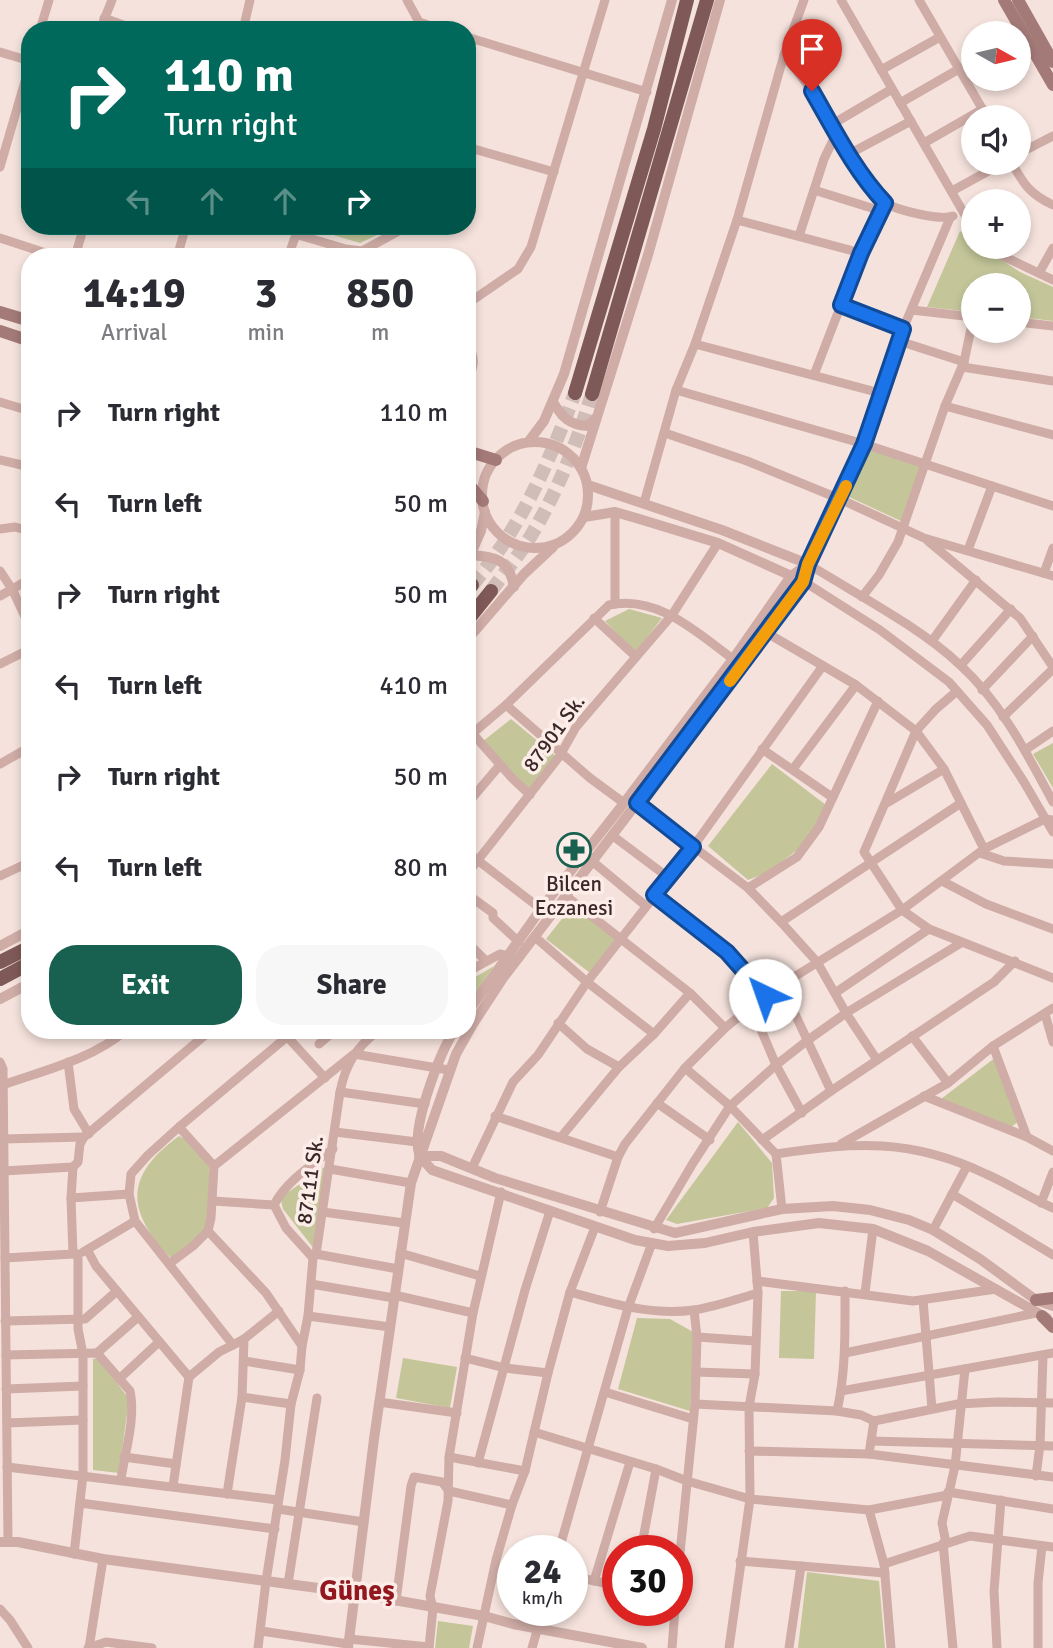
<!DOCTYPE html>
<html lang="en">
<head>
<meta charset="utf-8">
<style>
	body { margin:0; font-family:Signika,sans-serif; background:#f7f7f7; color:#2b2b33; height:100vh; display:flex; flex-direction:column; font-size:26px; white-space:nowrap }
	* { box-sizing:border-box; margin:0 }
	p { font-size:23px; color:#7c7c81 }
	.icon { flex:none; width:38px; height:38px; fill:none; stroke:currentColor; stroke-width:2; stroke-linecap:round; stroke-linejoin:round }
	.map { position:relative; flex:1; overflow:hidden }
	.side { position:absolute; left:21px; top:248px; width:455px; height:791px; display:flex; flex-direction:column; background:#fff; border-radius:28px; box-shadow:0 4px 10px #0003 }
	.side>* { flex:none }
	.guide { position:absolute; left:21px; top:21px; width:455px; height:214px; border-radius:28px; box-shadow:0 4px 10px #0003; background:#00695c; color:#fff; overflow:hidden }
	.needle { width:46px; rotate:98deg }
	.buttons { position:absolute; left:961px; top:21px; display:grid; gap:14px }
	.buttons a { display:grid; place-items:center; width:70px; height:70px; border-radius:50%; background:#fff; box-shadow:0 4px 10px #0003; font-size:35px }
	.speed { position:absolute; left:497px; top:1535px; display:flex; gap:14px; font-size:35px; font-weight:700; text-align:center }
	.speed>* { display:grid; place-content:center; width:91px; height:91px; border-radius:50%; background:#fff; box-shadow:0 4px 10px #0003; line-height:1 }
	.speed small { font-size:18px; font-weight:400 }
	.speed .limit { border:10px solid #d22; background:#fff; color:#111 }
	.pin { position:absolute; display:grid; place-items:center; width:60px; height:60px; color:#fff; margin:-72px -30px; border-radius:50% 50% 50% 0; rotate:-45deg; box-shadow:0 0 7px #0007 }
	.pin .icon { rotate:45deg }
	.me { position:absolute; width:77px; margin:-38px; rotate:318deg; stroke-linejoin:round; filter:drop-shadow(0 0 5px #0008) }
	.turn { display:flex; align-items:center; gap:24px; height:147px; padding:0 28px; font-size:32px }
	.turn .icon { width:91px; height:91px; stroke-width:2.5 }
	.turn b { display:block; font-size:49px; line-height:60px }
	.lanes { display:flex; align-items:center; height:66px; padding:0 28px; background:#0003; justify-content:center; gap:35px; direction:ltr }
	.lanes .off { opacity:.35 }
	.eta { display:flex; justify-content:space-evenly; align-items:center; height:119px; text-align:center }
	.eta b { font-size:42px; font-weight:800; line-height:49px }
	.primary-button { display:flex; gap:14px; margin-top:auto; padding:14px 28px }
	.primary-button a { flex:1; height:80px; border-radius:28px; background:#186150; color:#fff; font-size:28px; font-weight:800; line-height:80px; text-align:center }
	.primary-button a+a { background:#f7f7f7; color:#2b2b33 }
	ul { padding:0; list-style:none }
	li { display:flex; align-items:center; gap:21px; height:91px; padding:0 28px }
	li div { flex:1 }
	li b { display:block; font-size:26px }
	li em { font-style:normal }
	.map>svg:first-child { display:block }
</style>
</head>
<body>
<div class="map">
<svg width="1053" height="1648" viewBox="0 0 1053 1648">
	<rect width="100%" height="100%" fill="#f5e2dc"/>
	<g fill="#c4c69a">
		<path d="M312,226H396L360,243L310,228Z"/>
		<path d="M960,231L973,240V247H983L1020,272L1053,287V321L1019,317L1018,285H973V312L927,307Z"/>
		<path d="M865,448L921,466L903,522L847,496Z"/>
		<path d="M629,609L662,618L635,653L605,621Z"/>
		<path d="M511,719L557,757L530,791L482,742Z"/>
		<path d="M1053,743V788L1033,754Z"/>
		<path d="M772,764L826,805L805,844L767,873L748,880L708,846Z"/>
		<path d="M573,905L616,939L590,973L546,939Z"/>
		<path d="M494,966L467,1006V982Z"/>
		<path d="M996,1057L1019,1121L1011,1127L941,1099Z"/>
		<path d="M738,1122L772,1163L774,1198L767,1208L677,1224L666,1220Z"/>
		<path d="M179,1136C212,1154 213,1168 209,1203C208,1215 208,1224 201,1234C194,1243 181,1251 171,1258C126,1211 124,1176 179,1136Z"/>
		<path d="M326,1166L315,1250L283,1209L281,1201L284,1195Z"/>
		<path d="M781,1291H816L814,1359L779,1358Z"/>
		<path d="M637,1318L670,1319L695,1333L690,1411L618,1389Z"/>
		<path d="M98,1358L129,1399L119,1473L93,1470V1359Z"/>
		<path d="M403,1358L457,1367L450,1408L396,1398Z"/>
		<path d="M807,1572L879,1581L885,1648H798Z"/>
		<path d="M438,1621L473,1626L469,1648H435Z"/>
	</g>
	<g fill="none" stroke-linecap="round" stroke-linejoin="round">
		<g stroke="#d0bdb8" stroke-width="14" stroke-dasharray="14 7" stroke-linecap="butt">
			<path d="M472,585C520,530 549,462 575,393"/>
			<path d="M491,591C505,572 520,554 532,534C558,490 577,443 592,394"/>
		</g>
		<g stroke="#cfaca6" stroke-width="9">
			<path d="M407,0L419,22L444,30"/>
			<path d="M841,0L973,229"/>
			<path d="M919,0L987,117"/>
			<path d="M104,18L137,30"/>
			<path d="M40,30L49,0"/>
			<path d="M100,30L112,0"/>
			<path d="M243,30L250,0"/>
			<path d="M467,37L647,92"/>
			<path d="M0,52L30,61"/>
			<path d="M784,55C794,67 805,80 814,94C828,118 864,189 885,203C897,210 940,221 953,216"/>
			<path d="M881,70L940,37"/>
			<path d="M900,103L959,69"/>
			<path d="M831,125L892,89"/>
			<path d="M924,143L983,109"/>
			<path d="M467,147L554,172"/>
			<path d="M849,154L911,121"/>
			<path d="M1018,154L1053,136"/>
			<path d="M1012,163C1024,185 1030,194 1053,205"/>
			<path d="M0,167L30,64"/>
			<path d="M814,190L881,211"/>
			<path d="M952,191L1003,163"/>
			<path d="M950,218L903,329L864,444L808,564C856,594 920,627 960,665C1001,702 1027,754 1053,802"/>
			<path d="M737,220L861,253"/>
			<path d="M295,234L346,249L362,251L408,226"/>
			<path d="M799,236L824,159L836,134"/>
			<path d="M0,238L58,257"/>
			<path d="M989,247L1001,255L1053,280"/>
			<path d="M75,257L84,226"/>
			<path d="M177,257L186,226"/>
			<path d="M288,257L299,226"/>
			<path d="M1039,273L1053,248"/>
			<path d="M467,304L518,269L531,247L605,0"/>
			<path d="M841,305L903,329"/>
			<path d="M912,310L973,317"/>
			<path d="M1018,322L1053,326"/>
			<path d="M899,341L964,362"/>
			<path d="M467,343C475,357 476,366 467,378"/>
			<path d="M695,344L880,393"/>
			<path d="M962,367L1053,381"/>
			<path d="M814,375L861,253L885,203"/>
			<path d="M676,390L864,444L1053,506"/>
			<path d="M0,402L30,411"/>
			<path d="M945,406L1053,435"/>
			<path d="M665,433L747,461L840,499L924,538L1053,576"/>
			<path d="M0,460L30,467"/>
			<path d="M644,503L676,390L695,344L737,220L784,55L804,0"/>
			<path d="M615,512V604"/>
			<path d="M0,529L15,527L30,531"/>
			<path d="M928,541L1020,618L1053,667"/>
			<path d="M968,550L992,486"/>
			<path d="M0,571L12,589L30,627"/>
			<path d="M1044,573L1053,548"/>
			<path d="M803,581L880,630L949,682L987,725L1024,782L1053,832"/>
			<path d="M0,596L30,579"/>
			<path d="M862,597L879,575L898,542L945,406L964,362L973,319"/>
			<path d="M594,618L635,656"/>
			<path d="M767,633L856,685L916,731L944,769L984,849"/>
			<path d="M932,641L976,580"/>
			<path d="M0,664L30,649"/>
			<path d="M961,665L1011,609"/>
			<path d="M982,690L1033,636"/>
			<path d="M957,691L936,709L916,731L864,852L902,910L929,929L1053,978"/>
			<path d="M506,705L590,778L624,803"/>
			<path d="M1003,717L1053,669"/>
			<path d="M473,734L512,778L530,795"/>
			<path d="M467,738L506,705L609,605C658,595 696,632 733,659"/>
			<path d="M762,749L832,797"/>
			<path d="M1025,750L1053,731"/>
			<path d="M0,764L30,747"/>
			<path d="M793,769L856,685"/>
			<path d="M887,803L944,769"/>
			<path d="M467,804L500,765"/>
			<path d="M637,804L748,888L781,922L817,962L846,1013L877,1060"/>
			<path d="M613,836L669,878"/>
			<path d="M467,852L541,909"/>
			<path d="M980,853L1004,861L1053,864"/>
			<path d="M592,861L646,906"/>
			<path d="M467,874L559,757L576,727L672,615L718,543"/>
			<path d="M0,876L30,862"/>
			<path d="M942,881L986,904L1053,929"/>
			<path d="M748,888L797,857L819,827L878,701"/>
			<path d="M467,894L493,913V918L519,942"/>
			<path d="M654,895L727,952L765,995"/>
			<path d="M566,896L690,993L725,1028"/>
			<path d="M781,922L961,803"/>
			<path d="M535,937L587,982L654,1034"/>
			<path d="M467,942L486,961"/>
			<path d="M467,972L500,954L509,956"/>
			<path d="M781,984L831,1091"/>
			<path d="M835,993L929,929"/>
			<path d="M751,1006L776,1065L802,1113"/>
			<path d="M1045,1014L1053,1042"/>
			<path d="M558,1023L587,1049L619,1067"/>
			<path d="M282,1031L325,1078"/>
			<path d="M912,1036L948,1083"/>
			<path d="M319,1044L334,1031"/>
			<path d="M993,1046L1027,1137"/>
			<path d="M0,1062L3,1069L8,1542"/>
			<path d="M68,1062L74,1109L89,1134"/>
			<path d="M685,1068L730,1106L776,1154L782,1209"/>
			<path d="M0,1086C41,1071 91,1060 125,1031"/>
			<path d="M340,1092L425,1104"/>
			<path d="M924,1096L1027,1137L1053,1151"/>
			<path d="M657,1103L710,1140"/>
			<path d="M495,1116L618,1157"/>
			<path d="M179,1127L148,1155L131,1174L129,1194L135,1221L233,1345L244,1339L242,1397L227,1494"/>
			<path d="M335,1132L417,1142"/>
			<path d="M561,1137L619,1067L654,1034L690,993"/>
			<path d="M3,1139L84,1137"/>
			<path d="M762,1140L831,1091L994,982L1015,961"/>
			<path d="M841,1144L948,1083L993,1046L1053,1008"/>
			<path d="M776,1154C855,1142 911,1138 986,1174C1009,1184 1030,1198 1053,1208"/>
			<path d="M214,1166L179,1127L294,1031"/>
			<path d="M472,1168L513,1082L538,1055L587,982L693,847L822,667"/>
			<path d="M330,1169L411,1183"/>
			<path d="M3,1171L73,1167"/>
			<path d="M952,1194L1053,1255"/>
			<path d="M71,1198L129,1194"/>
			<path d="M213,1201L274,1205"/>
			<path d="M1041,1203L1053,1172"/>
			<path d="M323,1212L404,1223"/>
			<path d="M600,1212L618,1157L625,1144L685,1068L725,1028L765,995L902,910L984,849L1045,819L1053,820"/>
			<path d="M654,1229L693,1163L730,1106L776,1065L808,1040L846,1013L961,943"/>
			<path d="M933,1230L967,1166"/>
			<path d="M88,1251L96,1266L189,1377"/>
			<path d="M83,1252L135,1221"/>
			<path d="M400,1253L480,1276"/>
			<path d="M316,1254L398,1269"/>
			<path d="M5,1258L73,1254"/>
			<path d="M313,1258L286,1228L274,1205C286,1181 312,1165 333,1149"/>
			<path d="M169,1264L193,1246L208,1231"/>
			<path d="M757,1281L913,1301L996,1289"/>
			<path d="M311,1284L394,1298"/>
			<path d="M570,1292C610,1303 652,1316 694,1310C715,1307 737,1299 758,1293"/>
			<path d="M865,1293L873,1229"/>
			<path d="M394,1295L473,1313"/>
			<path d="M923,1300L932,1409"/>
			<path d="M308,1316L390,1327"/>
			<path d="M5,1321L85,1319L117,1291"/>
			<path d="M697,1337L755,1341"/>
			<path d="M244,1339L279,1311"/>
			<path d="M302,1346L266,1293L208,1231L211,1218L214,1166L354,1054L449,1070"/>
			<path d="M97,1353L138,1317"/>
			<path d="M845,1353L1036,1313"/>
			<path d="M6,1355L97,1353L130,1391C136,1418 125,1452 121,1479"/>
			<path d="M465,1358L505,1368L548,1373"/>
			<path d="M244,1361L300,1370"/>
			<path d="M696,1372L755,1374"/>
			<path d="M119,1379L159,1342"/>
			<path d="M6,1389L83,1386"/>
			<path d="M841,1391L1053,1353"/>
			<path d="M605,1392L693,1419"/>
			<path d="M242,1397L291,1404"/>
			<path d="M379,1402L457,1413"/>
			<path d="M695,1404L837,1411L861,1415L874,1421L869,1454L1053,1477"/>
			<path d="M837,1411C846,1371 845,1331 845,1291"/>
			<path d="M874,1421L958,1404L997,1402L1053,1403"/>
			<path d="M7,1423L83,1420"/>
			<path d="M534,1432L656,1469L687,1481L750,1499L869,1510L948,1495"/>
			<path d="M871,1441L1053,1446"/>
			<path d="M749,1451L869,1454"/>
			<path d="M124,1457L176,1464"/>
			<path d="M449,1457L525,1471"/>
			<path d="M478,1463L525,1290L550,1211"/>
			<path d="M7,1467L278,1500"/>
			<path d="M1036,1476L1040,1445L1043,1356"/>
			<path d="M173,1486L189,1377L219,1352L233,1345"/>
			<path d="M948,1492L1053,1509"/>
			<path d="M80,1503L275,1529"/>
			<path d="M278,1509L364,1522"/>
			<path d="M869,1510L884,1564L891,1648"/>
			<path d="M943,1543L953,1648"/>
			<path d="M946,1543L942,1523L955,1466L965,1369"/>
			<path d="M559,1550L628,1308L652,1243"/>
			<path d="M641,1550L656,1469"/>
			<path d="M74,1554L83,1475V1354L78,1329V1254H73L71,1198L73,1167L78,1162L80,1144L84,1137L210,1031"/>
			<path d="M740,1561L885,1573"/>
			<path d="M884,1564L970,1536L1053,1547"/>
			<path d="M572,1576L618,1586"/>
			<path d="M594,1581L630,1462"/>
			<path d="M677,1583L695,1404L697,1337L694,1310"/>
			<path d="M288,1584L317,1398"/>
			<path d="M396,1601L411,1486L414,1477L442,1482L449,1491L512,1505"/>
			<path d="M0,1609L10,1620L28,1648"/>
			<path d="M261,1631L348,1644"/>
			<path d="M349,1639L429,1647"/>
			<path d="M88,1648L106,1642L152,1648"/>
			<path d="M89,1648L103,1559"/>
			<path d="M258,1648L266,1581L285,1460L291,1404L300,1370L302,1346L308,1316L313,1258L316,1254L340,1092C345,1066 356,1047 378,1031"/>
			<path d="M429,1648L433,1608L430,1596L448,1501L449,1457L473,1313L501,1192"/>
			<path d="M477,1648L496,1560L512,1505L525,1471L548,1373L570,1292L595,1227"/>
			<path d="M532,1648L543,1610"/>
			<path d="M672,1648L675,1610"/>
			<path d="M729,1648L750,1499L749,1407L755,1374L758,1293L753,1232"/>
			<path d="M789,1648L801,1566"/>
			<path d="M997,1648L994,1591L1001,1500"/>
			<path d="M1038,1648V1583L1042,1546"/>
		</g>
		<g stroke="#cfaca6" stroke-width="10">
			<path d="M553,402C562,417 569,425 588,426L596,418"/>
			<path d="M529,441L544,421L564,374L672,0"/>
			<circle cx="535" cy="495" r="53"/>
			<path d="M581,468L648,255L720,0"/>
			<path d="M588,485L722,530L808,564"/>
			<path d="M584,517L615,512L636,518L718,543L796,578"/>
			<path d="M471,555C496,557 509,559 514,587"/>
			<path d="M469,558L481,531L485,512"/>
			<path d="M467,640L524,574L553,547"/>
			<path d="M0,946L30,930"/>
			<path d="M0,999L30,983"/>
			<path d="M467,1013L541,909L624,803L733,659L791,576L808,564"/>
			<path d="M454,1031C440,1053 411,1127 419,1153C421,1159 428,1165 432,1170L635,1240L668,1246L705,1243L753,1232L819,1223L873,1229L928,1251L1047,1318"/>
			<path d="M419,1156H441L495,1178L675,1233L782,1209L833,1206L870,1210L909,1220L933,1230L980,1259L1036,1300L1053,1306"/>
			<path d="M0,1542H18L103,1559L355,1593L484,1616L513,1624L642,1648"/>
			<path d="M348,1648L374,1439L411,1183L456,1054L473,1024L503,978L767,633L803,581L808,564"/>
		</g>
		<g stroke="#a37a77" stroke-width="12">
			<path d="M1004,0L1053,85"/>
			<path d="M1018,0L1053,62"/>
			<path d="M0,312L30,321"/>
			<path d="M0,331L30,341"/>
			<path d="M467,451L496,460"/>
			<path d="M467,482L483,501"/>
			<path d="M1036,1300L1053,1298"/>
			<path d="M1042,1316L1053,1327"/>
		</g>
		<g stroke="#7e5957" stroke-width="14">
			<path d="M575,393L654,129L687,0"/>
			<path d="M592,394L707,0"/>
			<path d="M467,590L472,585"/>
			<path d="M467,621L491,591"/>
			<path d="M0,962L30,947"/>
			<path d="M0,979L30,963"/>
		</g>
	</g>
	<g fill="none" stroke-linecap="round" stroke-linejoin="round">
		<g stroke="#114b97" stroke-width="18">
			<path id="route" d="M765,995L727,952L654,895L693,847L637,803L803,582L808,564L864,444L903,329L841,305L861,253L885,203C854,170 834,129 812,91"/>
		</g>
		<use href="#route" stroke="#1a73e8" stroke-width="12"/>
		<path stroke="#f59e0b" stroke-width="12" d="M730,681L803,582L808,564L846,486"/>
	</g>
	<defs>
		<g id="pharmacy-ring" transform="scale(1.75)"><circle r="9.5" fill="#fcede9" stroke="#186150" stroke-width="1.5"/><path d="M-2-6h4v4h4v4h-4v4h-4v-4h-4v-4h4Z" fill="#186150"/></g>
	</defs>
	<g fill-rule="evenodd">
		<use href="#pharmacy-ring" x="574" y="850"/>
	</g>
	<g text-anchor="middle" stroke-width="7" stroke-linejoin="round" paint-order="stroke">
		<g font-size="21" fill="#3a2828" stroke="#fcede9">
			<text transform="translate(554 733) rotate(-54)" y="7">87901 Sk.</text>
			<text transform="translate(310 1180) rotate(-82)" y="7">87111 Sk.</text>
		</g>
		<g font-size="21" fill="#3a2828" stroke="#fcede9">
			<text x="574" y="891">Bilcen<tspan x="574" dy="24">Eczanesi</tspan></text>
		</g>
		<g font-size="28" font-weight="bold" fill="#92171e" stroke="#fcede9">
			<text x="357" y="1600">Güneş</text>
		</g>
	</g>
</svg>
<div class="buttons">
<a><svg class="needle" viewBox="-14 -14 28 28"><path d="M0-13l5 13h-10z" fill="#e53935"/><path d="M0 13l5-13h-10z" fill="#7c7c81"/></svg></a>
<a><svg class="icon" aria-label="sound" viewBox="0 0 24 24"><path d="M4 9h4l5-4v14l-5-4H4zM17 9q2 3 0 6"/></svg></a>
<a>+</a>
<a>−</a>
</div>
<div class="speed"><div>24<small>km/h</small></div><div class="limit">30</div></div>
<div class="pin" style="left:812px;top:91px;background:#d93025"><svg class="icon" aria-label="arrive" viewBox="0 0 24 24"><path d="M6 21V4h12l-3 4 3 4H6"/></svg></div>
<svg class="me" style="left:765px;top:995px" viewBox="-20 -20 40 40"><circle r="19" fill="#fff"/><path d="M0-13L10 11 0 6-10 11z" fill="#1a73e8"/></svg>
<div class="guide">
<div class="turn"><svg class="icon" aria-label="right" viewBox="0 0 24 24"><path d="M7 20v-9h11M14 6l5 5-5 5"/></svg><div><b>110 m</b>Turn right</div></div>
<div class="lanes"><svg class="icon off" aria-label="left" viewBox="0 0 24 24"><path d="M17 20v-9H6M10 6l-5 5 5 5"/></svg><svg class="icon off" aria-label="ahead" viewBox="0 0 24 24"><path d="M12 20V5M6 11l6-6 6 6"/></svg><svg class="icon off" aria-label="ahead" viewBox="0 0 24 24"><path d="M12 20V5M6 11l6-6 6 6"/></svg><svg class="icon" aria-label="right" viewBox="0 0 24 24"><path d="M7 20v-9h11M14 6l5 5-5 5"/></svg></div>
</div>
<section class="side">
<div class="eta">
<div><b>14:19</b><p>Arrival</p></div>
<div><b>3</b><p>min</p></div>
<div><b>850</b><p>m</p></div>
</div>
<ul>
<li><svg class="icon" aria-label="right" viewBox="0 0 24 24"><path d="M7 20v-9h11M14 6l5 5-5 5"/></svg><div><b>Turn right</b></div><em>110 m</em></li>
<li><svg class="icon" aria-label="left" viewBox="0 0 24 24"><path d="M17 20v-9H6M10 6l-5 5 5 5"/></svg><div><b>Turn left</b></div><em>50 m</em></li>
<li><svg class="icon" aria-label="right" viewBox="0 0 24 24"><path d="M7 20v-9h11M14 6l5 5-5 5"/></svg><div><b>Turn right</b></div><em>50 m</em></li>
<li><svg class="icon" aria-label="left" viewBox="0 0 24 24"><path d="M17 20v-9H6M10 6l-5 5 5 5"/></svg><div><b>Turn left</b></div><em>410 m</em></li>
<li><svg class="icon" aria-label="right" viewBox="0 0 24 24"><path d="M7 20v-9h11M14 6l5 5-5 5"/></svg><div><b>Turn right</b></div><em>50 m</em></li>
<li><svg class="icon" aria-label="left" viewBox="0 0 24 24"><path d="M17 20v-9H6M10 6l-5 5 5 5"/></svg><div><b>Turn left</b></div><em>80 m</em></li>
</ul>
<div class="primary-button"><a>Exit</a><a>Share</a></div>
</section>
</div>
</body>
</html>
